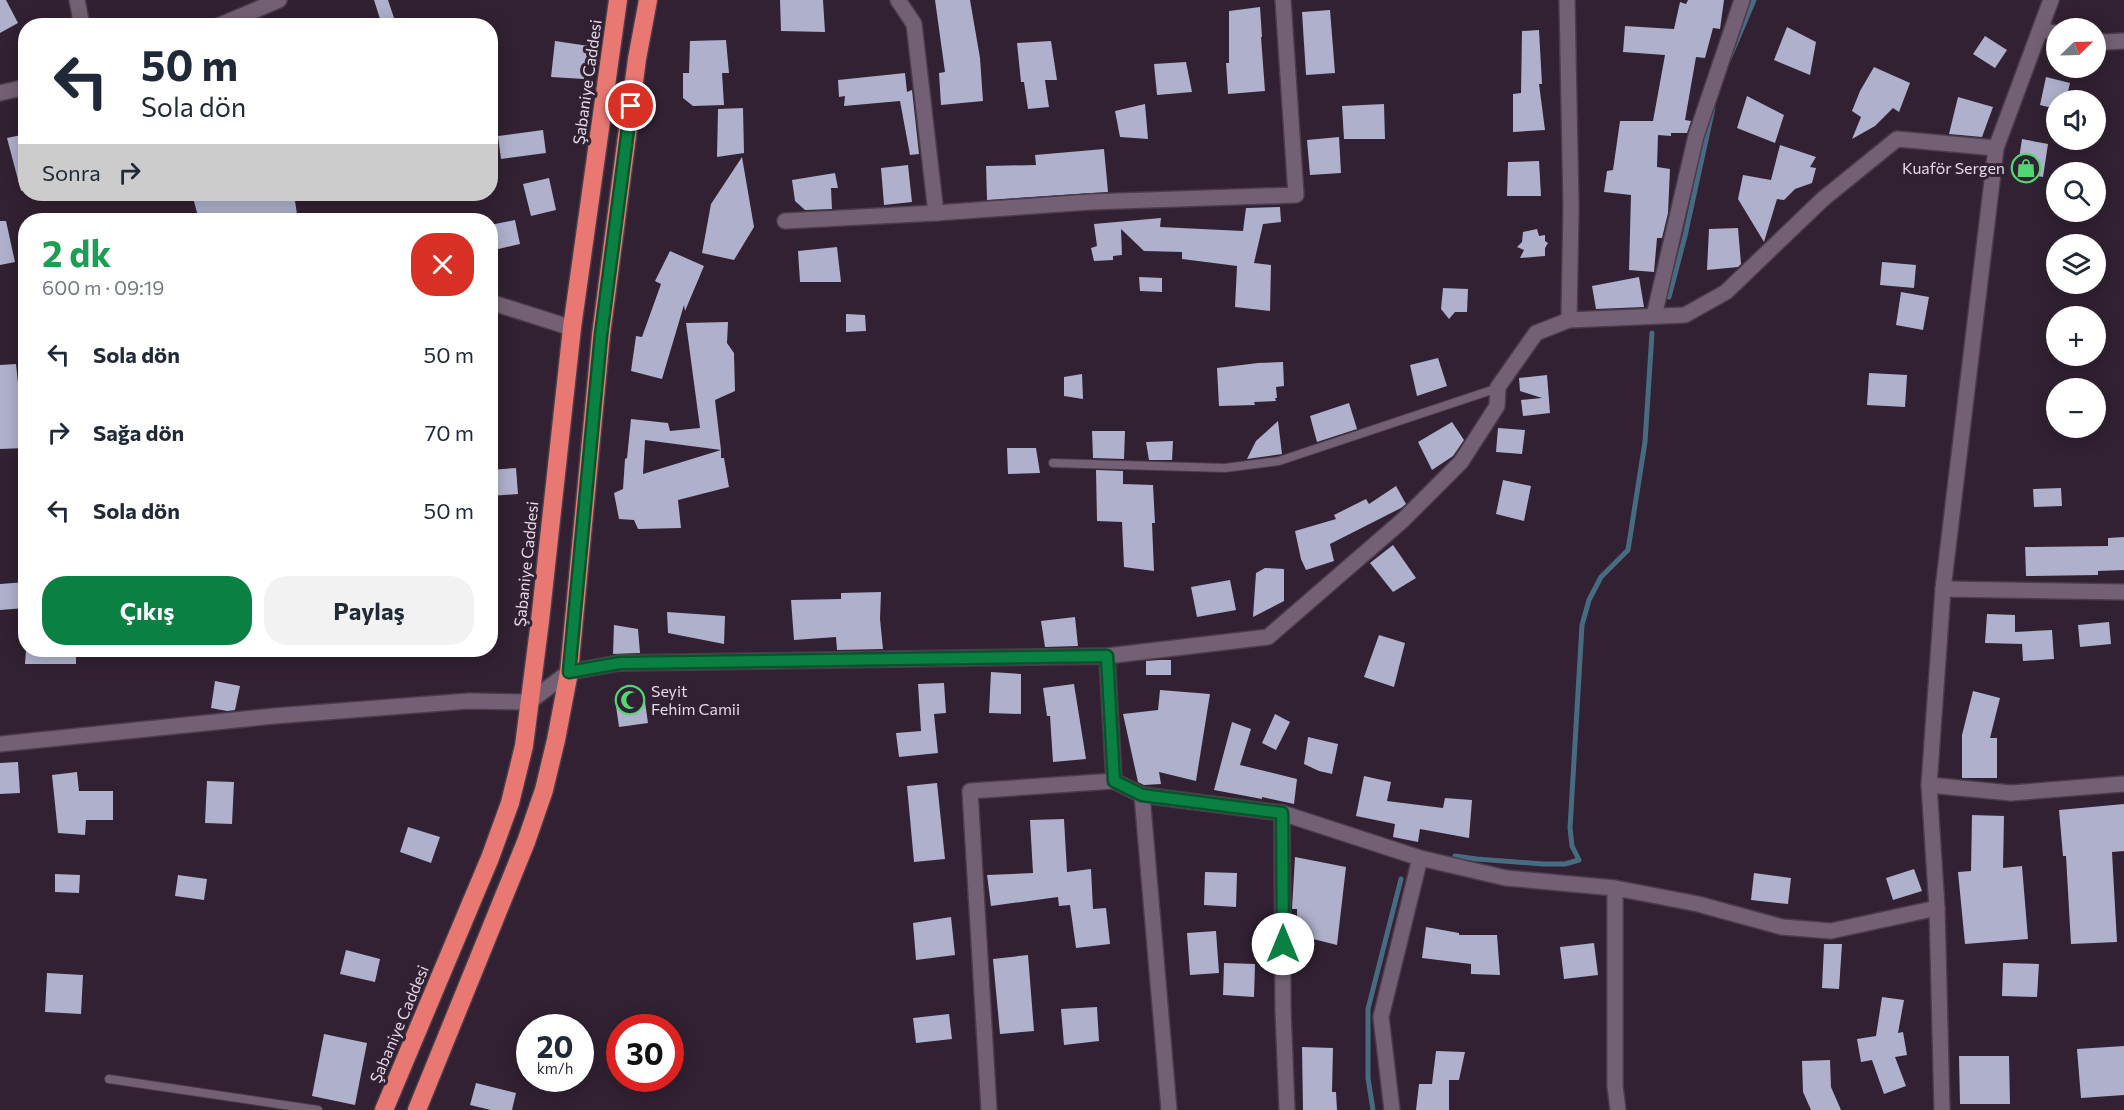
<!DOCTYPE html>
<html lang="tr">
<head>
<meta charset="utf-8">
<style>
	body { margin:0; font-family:Commissioner,sans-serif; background:#f2f2f3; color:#1f2937; height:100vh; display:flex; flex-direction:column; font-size:22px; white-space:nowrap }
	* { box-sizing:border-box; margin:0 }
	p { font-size:20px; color:#747a83 }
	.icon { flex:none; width:33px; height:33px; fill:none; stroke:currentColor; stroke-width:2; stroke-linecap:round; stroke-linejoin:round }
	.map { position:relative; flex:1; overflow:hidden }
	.drawer { position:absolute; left:18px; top:213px; width:480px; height:444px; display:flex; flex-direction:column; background:#fff; border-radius:24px; box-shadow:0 3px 15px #0003 }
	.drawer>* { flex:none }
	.top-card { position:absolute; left:18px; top:18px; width:480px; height:183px; border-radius:24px; box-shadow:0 3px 15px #0003; background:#fff; color:#1f2937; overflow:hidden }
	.needle { width:39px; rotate:67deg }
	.tools { position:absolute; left:2046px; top:18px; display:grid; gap:12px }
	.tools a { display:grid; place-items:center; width:60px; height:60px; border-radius:50%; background:#fff; box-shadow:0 3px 15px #0003; font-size:30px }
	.speed { position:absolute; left:516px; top:1014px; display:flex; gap:12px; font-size:30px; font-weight:700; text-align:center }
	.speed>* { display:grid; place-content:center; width:78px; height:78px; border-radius:50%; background:#fff; box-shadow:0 3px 15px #0003; line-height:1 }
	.speed small { font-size:15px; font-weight:400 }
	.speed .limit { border:9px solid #d22; background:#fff; color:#111 }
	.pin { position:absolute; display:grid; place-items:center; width:51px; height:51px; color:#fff; margin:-26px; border:3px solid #fff; border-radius:50%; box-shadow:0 2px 6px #0007 }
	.me { position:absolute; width:66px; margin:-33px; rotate:0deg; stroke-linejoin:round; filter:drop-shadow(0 0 4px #0008) }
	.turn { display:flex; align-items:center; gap:21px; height:126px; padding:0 24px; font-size:27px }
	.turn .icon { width:78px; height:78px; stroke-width:2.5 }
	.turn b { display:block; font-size:42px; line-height:51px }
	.then { display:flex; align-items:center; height:57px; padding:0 24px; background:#0003; gap:12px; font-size:22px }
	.round { display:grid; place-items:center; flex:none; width:63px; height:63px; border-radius:24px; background:#f2f2f3 }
	.headline { display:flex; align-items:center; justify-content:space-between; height:102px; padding:0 24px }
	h1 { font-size:36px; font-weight:700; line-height:45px; color:#1e9e55 }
	.action { display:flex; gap:12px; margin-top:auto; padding:12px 24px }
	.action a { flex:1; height:69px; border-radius:24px; background:#0b8043; color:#fff; font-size:24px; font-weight:700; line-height:69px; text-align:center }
	.action a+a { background:#f2f2f3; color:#1f2937 }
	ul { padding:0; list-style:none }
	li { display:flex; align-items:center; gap:18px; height:78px; padding:0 24px }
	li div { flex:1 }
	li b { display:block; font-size:22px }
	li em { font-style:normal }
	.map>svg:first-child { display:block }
</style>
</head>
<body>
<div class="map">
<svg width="2124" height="1110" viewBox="0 0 2124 1110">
	<rect width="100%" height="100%" fill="#312132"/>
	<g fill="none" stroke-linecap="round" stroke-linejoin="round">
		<g stroke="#476c82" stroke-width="5">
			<path d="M1729,59L1754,0"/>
			<path d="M1669,297L1685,236L1713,108"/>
			<path d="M1455,856L1477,859L1543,864H1565L1579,860L1572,846L1570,828L1582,625L1589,600L1601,577L1628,550L1645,442L1652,333"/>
			<path d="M1373,1110L1368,1078V1009L1401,879"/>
		</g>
	</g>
	<g fill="#aeb0cc">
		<path d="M0,0H6L18,23L0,33Z"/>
		<path d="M374,0H388L394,18L381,22Z"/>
		<path d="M780,0H823L825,32L781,31Z"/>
		<path d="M935,0H970L980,58L983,101L941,105L939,73L945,72Z"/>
		<path d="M1688,0H1724L1720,29L1713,28L1705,58L1696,57L1685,120L1691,121L1687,133H1671V136L1658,135L1657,167L1670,169L1668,213L1662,238H1657L1654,272L1629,270L1631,195L1604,192L1607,171L1613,170L1620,121H1653L1665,55L1623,52L1625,26L1674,29L1680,2L1686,4Z"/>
		<path d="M1260,7L1262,37H1261L1265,91L1228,94L1226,63H1229V11Z"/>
		<path d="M1330,10L1335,73L1306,75L1302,12Z"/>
		<path d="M1787,27L1816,42L1810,75L1774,60Z"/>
		<path d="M1539,30L1542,84H1539L1545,130L1513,132V94L1521,93L1522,31Z"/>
		<path d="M1985,36L2007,50L1995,68L1973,54Z"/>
		<path d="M726,40L729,73H722L724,105L693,106L683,98V73H689L690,41Z"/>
		<path d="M555,41L589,46L584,79L551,77Z"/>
		<path d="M1051,41L1057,80H1045L1049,107L1028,109L1024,82H1021L1017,43Z"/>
		<path d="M1186,62L1192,92L1157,95L1154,64Z"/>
		<path d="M1874,67L1910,83L1899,112L1893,108L1875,126L1852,139L1861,117L1852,111L1860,91Z"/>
		<path d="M905,73L907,92L912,90L919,154L910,155L900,101L844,106L845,96L839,97L838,80Z"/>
		<path d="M2046,77L2070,83L2066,100H2056V109L2040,105Z"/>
		<path d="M1747,96L1784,115L1775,143L1737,128Z"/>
		<path d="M1958,97L1993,107L1982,137L1949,134Z"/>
		<path d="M1145,104L1148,139L1120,137L1115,111Z"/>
		<path d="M1384,104L1385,139H1344L1342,106Z"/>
		<path d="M743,108L744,153L717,157L718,109Z"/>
		<path d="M543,130L546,153L501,159L498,136Z"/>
		<path d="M26,134V190L21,191L7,138Z"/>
		<path d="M1339,137L1341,173L1310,175L1307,140Z"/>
		<path d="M2022,139L2048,144L2043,177L2017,172Z"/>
		<path d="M1780,145L1816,157L1810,167L1816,168L1812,183L1795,189L1784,200L1777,199L1764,242L1738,199L1743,175L1771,180Z"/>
		<path d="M1104,149L1108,192L987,200L986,166L1036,165L1035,155Z"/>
		<path d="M742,157L754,227L734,260L702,253L711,204Z"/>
		<path d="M1539,161L1541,196H1507L1508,162Z"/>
		<path d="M908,165L912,202L884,205L881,168Z"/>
		<path d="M835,173L838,188H831L832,209L805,210L795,201L792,180Z"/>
		<path d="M549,178L556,210L531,216L523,184Z"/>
		<path d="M192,194H229L230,199L262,194L263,200L294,195L298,220H199Z"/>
		<path d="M1280,207L1281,222L1263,224L1254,263L1271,265L1270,311L1235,307L1237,266L1182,259V252L1144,251L1121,229L1122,255L1113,256V260L1094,261L1091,248L1097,246L1094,224L1161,218L1160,227L1243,231L1246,208Z"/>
		<path d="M515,220L520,244L490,251V225Z"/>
		<path d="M0,221H6L15,262L0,265Z"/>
		<path d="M1738,228L1741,264L1738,267L1707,270L1709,229Z"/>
		<path d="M1537,229L1539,236L1545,235V241L1548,243L1545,248V256L1520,258L1524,250L1517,247L1522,242L1523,232Z"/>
		<path d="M837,247L841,282H800L798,251Z"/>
		<path d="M670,251L704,266L685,311L684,305L662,379L631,371L636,336L642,337L661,284L655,281Z"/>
		<path d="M1882,262L1916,265L1914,288L1880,285Z"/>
		<path d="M1139,277L1162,278V292L1140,291Z"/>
		<path d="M1639,277L1644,307L1596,309L1592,286Z"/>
		<path d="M1443,288L1468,289L1467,312H1455L1449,319L1441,309Z"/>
		<path d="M1901,292L1929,297L1923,330L1896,325Z"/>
		<path d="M846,314L865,315L866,331L846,332Z"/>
		<path d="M728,322L727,343L734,353L735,391L715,400L721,450L645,440L643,474L721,450V458H724L729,487L678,500L681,528L638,529L634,520L619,519L614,493L623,489L625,459L627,458L631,419L668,423L670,431L700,428L686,323Z"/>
		<path d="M1438,358L1447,386L1417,396L1410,365Z"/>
		<path d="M1283,362L1284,386L1276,387L1277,398H1275L1276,401L1254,402L1255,405L1219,406L1217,368L1258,363Z"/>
		<path d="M16,364L21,411H26V448L0,449V365Z"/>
		<path d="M1869,373L1907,375L1905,407L1867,405Z"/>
		<path d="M1082,374L1083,399L1064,396V377Z"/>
		<path d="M1547,375L1550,413L1523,416L1521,400L1542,398L1520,391L1519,378Z"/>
		<path d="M1349,403L1357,429L1317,442L1310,416Z"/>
		<path d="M1278,421L1282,454L1247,459L1256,441Z"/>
		<path d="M1452,422L1464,440L1453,456L1432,470L1418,442Z"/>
		<path d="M1498,428L1525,430L1522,454L1496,452Z"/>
		<path d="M1092,431H1125L1124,459L1093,458Z"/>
		<path d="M1173,441L1172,460H1149L1146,442Z"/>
		<path d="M1007,448H1036L1040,473L1008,474Z"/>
		<path d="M516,468L518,494L490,496V470Z"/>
		<path d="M1096,470L1123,471V484L1153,485L1155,523H1152L1154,571L1124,567L1122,522L1097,521Z"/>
		<path d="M1503,480L1531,486L1524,521L1496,514Z"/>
		<path d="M1396,486L1406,504L1401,508L1330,544L1334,561L1306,570L1301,559L1295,531L1336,519L1334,515L1366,499L1369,504Z"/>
		<path d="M2061,488L2062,506L2034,507L2033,489Z"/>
		<path d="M2124,537V570L2098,571V575L2026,576L2025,547L2108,546V538Z"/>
		<path d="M1393,545L1416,578L1393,592L1370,563Z"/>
		<path d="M1265,568L1284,569V601L1253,617L1256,573Z"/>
		<path d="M1230,580L1236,610L1197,617L1191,587Z"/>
		<path d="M26,582V608L0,610V584Z"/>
		<path d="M881,592L880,619L883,649L837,650L836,637L794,640L791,600L841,599V593Z"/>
		<path d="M667,612L725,616L724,644L668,633Z"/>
		<path d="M1987,614L2015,615V632L2052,630L2054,659L2023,661L2022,644L1985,643Z"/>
		<path d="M1075,617L1078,646L1045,647L1041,621Z"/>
		<path d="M2109,622L2111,644L2080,647L2078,625Z"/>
		<path d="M614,625L638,629L640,653L613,654Z"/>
		<path d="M1379,635L1405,643L1394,687L1364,677Z"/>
		<path d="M26,650H76V664H25Z"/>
		<path d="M1159,660H1171V675H1146V661Z"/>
		<path d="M991,672L1021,674V714L989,713Z"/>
		<path d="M215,681L240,686L235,710L227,711L211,708Z"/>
		<path d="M944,683L946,713L934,714L938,753L899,757L896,733L921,731L918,684Z"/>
		<path d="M1074,684L1086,759L1053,762L1050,716H1047L1043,688Z"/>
		<path d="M1160,690L1210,694L1196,781L1159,772L1161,784L1144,785L1138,782L1123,714L1158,710Z"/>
		<path d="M1973,691L2000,698L1990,738H1997V778H1962V735Z"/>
		<path d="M644,695L648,723L619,727L615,699Z"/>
		<path d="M1275,714L1290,722L1276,750L1262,743Z"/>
		<path d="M1232,722L1251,729L1240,765L1297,779L1294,804L1262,797V799L1214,790Z"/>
		<path d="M1308,737L1338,744L1332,774L1319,771L1304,764Z"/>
		<path d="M18,762L20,793L0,794V763Z"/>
		<path d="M77,772L79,791H113V820H86L85,835L58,833L52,775Z"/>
		<path d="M1364,776L1391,782L1387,801L1443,808L1445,798L1472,800L1469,838L1420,829L1418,842L1393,837L1395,824L1356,816Z"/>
		<path d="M207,781L234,782L232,824L205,823Z"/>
		<path d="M937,783L945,859L914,862L907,786Z"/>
		<path d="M2124,804V851L2112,852L2117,942L2071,944L2066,856H2063L2059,810Z"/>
		<path d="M1972,815L2004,816L2003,868L2022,866L2028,939L1965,944L1958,872L1971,871Z"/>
		<path d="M1064,819L1067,872L1091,869L1093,909L1106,908L1110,944L1076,948L1070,905L1059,906L1058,897L991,906L987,875L1033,873L1030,820Z"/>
		<path d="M408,827L440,837L431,863L400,852Z"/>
		<path d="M1295,857L1346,867L1337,945L1297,935V909H1292Z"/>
		<path d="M1914,869L1922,891L1893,900L1886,878Z"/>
		<path d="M1205,872L1237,873L1236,907L1204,905Z"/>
		<path d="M1754,873L1791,878L1788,904L1751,900Z"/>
		<path d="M55,874L80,875L79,893L55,892Z"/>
		<path d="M178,875L207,879L204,900L175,896Z"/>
		<path d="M951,917L955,955L916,960L913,923Z"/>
		<path d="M1426,927L1459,933V935H1497L1500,975L1471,974V964L1422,958Z"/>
		<path d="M1216,931L1219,973L1190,975L1187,933Z"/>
		<path d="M1594,943L1598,975L1564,979L1560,947Z"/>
		<path d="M1824,944H1842L1839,989L1822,988Z"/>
		<path d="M346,950L380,959L375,982L340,974Z"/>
		<path d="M1028,955L1034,1031L1000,1034L993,959Z"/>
		<path d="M1224,963L1255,964L1254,997L1223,995Z"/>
		<path d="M2003,963L2039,964L2037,997L2002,996Z"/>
		<path d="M47,973L83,975L81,1014L45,1012Z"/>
		<path d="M1882,997L1904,1000L1898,1033L1903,1032L1907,1055L1895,1057L1906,1086L1884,1094L1872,1060L1861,1062L1857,1039L1876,1036Z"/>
		<path d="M1097,1007L1099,1041L1064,1045L1061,1009Z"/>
		<path d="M949,1014L952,1039L916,1043L913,1018Z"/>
		<path d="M324,1034L367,1043L355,1105L312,1096Z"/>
		<path d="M2124,1046V1095L2081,1098L2077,1049Z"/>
		<path d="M1302,1047L1333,1048L1332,1092H1336L1337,1110H1303Z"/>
		<path d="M1436,1051L1465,1052L1459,1080H1449V1110H1416L1419,1084H1432Z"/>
		<path d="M1959,1056H2009L2010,1104H1960Z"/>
		<path d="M1830,1060L1831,1087L1841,1110H1811L1803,1092L1802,1061Z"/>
		<path d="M476,1083L516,1093L512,1110H491L470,1105Z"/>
	</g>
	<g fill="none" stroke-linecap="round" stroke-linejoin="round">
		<g stroke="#4a3c4a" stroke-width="10">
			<g id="lane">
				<path d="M1053,463L1225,468L1279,461L1498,388"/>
				<path d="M109,1079L318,1110"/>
			</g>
		</g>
		<g stroke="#4a3c4a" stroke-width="18">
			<g id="street">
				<path d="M77,0L82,26"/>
				<path d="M898,0L914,24L936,213"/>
				<path d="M1567,0L1571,207L1569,320"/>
				<path d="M218,26L279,0"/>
				<path d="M2040,30L2056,33"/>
				<path d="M2096,40L2106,42L2124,41"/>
				<path d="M0,93L26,87"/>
				<path d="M785,221L936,213L1090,202L1296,195L1283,0"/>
				<path d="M490,302L572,328"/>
				<path d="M1654,316L1696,136L1742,0"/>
				<path d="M1943,589L2124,592"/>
				<path d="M1107,656L1114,781L1142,795L1169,1110"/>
				<path d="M0,744L274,716L469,701L529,702L569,672L619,663L1107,656L1268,637L1403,520L1461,462L1497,406L1498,387L1536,333L1569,320L1685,315L1726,292L1823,199L1897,139L1996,148"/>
				<path d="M1929,785L2011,793L2124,784"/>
				<path d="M1142,795L1282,813L1420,858L1506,878L1615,888L1698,904L1782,927L1831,931L1937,908"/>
				<path d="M1282,813L1283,1010L1287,1110"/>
				<path d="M1615,888V1086L1618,1110"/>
				<path d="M989,1110L970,791L1114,781"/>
				<path d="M1392,1110L1381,1017L1420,858"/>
				<path d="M1942,1110L1937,908L1929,785L1943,589L1996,148L2051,0"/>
			</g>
		</g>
		<g stroke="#4a3c4a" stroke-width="21">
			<g id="highway">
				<path d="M384,1110L490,858L510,803L524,746L540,621L572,328L618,0"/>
				<path d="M417,1110L526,842L544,790L556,740L569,672L601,335L637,59L648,0"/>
			</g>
		</g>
		<use href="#lane" stroke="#746074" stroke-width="8"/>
		<use href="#street" stroke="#746074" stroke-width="15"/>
		<use href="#highway" stroke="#e87871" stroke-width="18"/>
	</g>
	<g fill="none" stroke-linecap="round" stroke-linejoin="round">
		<g stroke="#07532c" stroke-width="15">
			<path id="route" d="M631,106L601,335L569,672L620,663L1107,656L1114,781L1142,795L1282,813L1283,944"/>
		</g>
		<use href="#route" stroke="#0b8043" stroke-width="10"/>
	</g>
	<defs>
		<g id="shop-ring" transform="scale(1.5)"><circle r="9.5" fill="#312132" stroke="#52d673" stroke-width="1.5"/><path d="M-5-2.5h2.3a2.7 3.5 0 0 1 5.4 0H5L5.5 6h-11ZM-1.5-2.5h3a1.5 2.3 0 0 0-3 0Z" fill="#52d673"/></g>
		<g id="mosque-ring" transform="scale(1.5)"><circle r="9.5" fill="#312132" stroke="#52d673" stroke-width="1.5"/><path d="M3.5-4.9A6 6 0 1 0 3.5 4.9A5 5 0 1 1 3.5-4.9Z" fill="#52d673"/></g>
	</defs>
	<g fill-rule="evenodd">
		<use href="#shop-ring" x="2026" y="168"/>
		<use href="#mosque-ring" x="630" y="700"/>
	</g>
	<g text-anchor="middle" stroke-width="6" stroke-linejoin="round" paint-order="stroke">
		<g font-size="16" fill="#e4d9e4" stroke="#312132">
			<text transform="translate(587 82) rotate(-82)" y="6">Şabaniye Caddesi</text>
			<text transform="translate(526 564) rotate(-84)" y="6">Şabaniye Caddesi</text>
			<text transform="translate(399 1024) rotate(-67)" y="6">Şabaniye Caddesi</text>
		</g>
		<g font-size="16" fill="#e4d9e4" stroke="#312132" text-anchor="end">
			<text x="2005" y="174">Kuaför Sergen</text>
			<text x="651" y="697" text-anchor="start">Seyit<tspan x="651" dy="18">Fehim Camii</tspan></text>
		</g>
	</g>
</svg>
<div class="tools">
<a><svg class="needle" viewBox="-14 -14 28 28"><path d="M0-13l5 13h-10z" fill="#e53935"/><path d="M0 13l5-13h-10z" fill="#747a83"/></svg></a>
<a><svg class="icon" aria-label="sound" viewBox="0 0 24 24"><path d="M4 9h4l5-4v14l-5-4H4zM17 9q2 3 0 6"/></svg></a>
<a><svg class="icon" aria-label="search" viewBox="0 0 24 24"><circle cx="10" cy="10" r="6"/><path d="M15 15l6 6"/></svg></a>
<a><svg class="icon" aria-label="layers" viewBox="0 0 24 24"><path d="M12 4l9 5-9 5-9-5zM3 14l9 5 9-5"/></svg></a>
<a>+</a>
<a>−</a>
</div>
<div class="speed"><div>20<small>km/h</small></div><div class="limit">30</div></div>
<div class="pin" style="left:631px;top:106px;background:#d93025"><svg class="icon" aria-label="arrive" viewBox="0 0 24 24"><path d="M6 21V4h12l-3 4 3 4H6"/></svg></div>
<svg class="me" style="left:1283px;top:944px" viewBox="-20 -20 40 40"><circle r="19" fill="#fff"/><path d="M0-13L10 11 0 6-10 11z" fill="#0b8043"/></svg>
<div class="top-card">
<div class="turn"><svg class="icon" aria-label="left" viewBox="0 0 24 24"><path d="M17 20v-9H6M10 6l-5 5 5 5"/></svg><div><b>50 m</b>Sola dön</div></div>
<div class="then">Sonra<svg class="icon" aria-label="right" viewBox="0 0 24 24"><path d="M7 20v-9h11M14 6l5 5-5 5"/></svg></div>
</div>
<section class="drawer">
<div class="headline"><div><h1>2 dk</h1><p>600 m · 09:19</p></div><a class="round" style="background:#d93025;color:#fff"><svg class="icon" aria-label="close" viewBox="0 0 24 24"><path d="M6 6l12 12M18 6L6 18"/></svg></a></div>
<ul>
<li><svg class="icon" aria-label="left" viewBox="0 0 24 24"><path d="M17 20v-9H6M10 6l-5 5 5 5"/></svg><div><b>Sola dön</b></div><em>50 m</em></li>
<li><svg class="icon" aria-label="right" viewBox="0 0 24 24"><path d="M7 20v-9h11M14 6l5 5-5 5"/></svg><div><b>Sağa dön</b></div><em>70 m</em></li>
<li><svg class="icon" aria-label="left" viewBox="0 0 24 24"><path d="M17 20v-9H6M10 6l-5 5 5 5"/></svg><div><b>Sola dön</b></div><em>50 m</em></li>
</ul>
<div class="action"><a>Çıkış</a><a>Paylaş</a></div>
</section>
</div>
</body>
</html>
